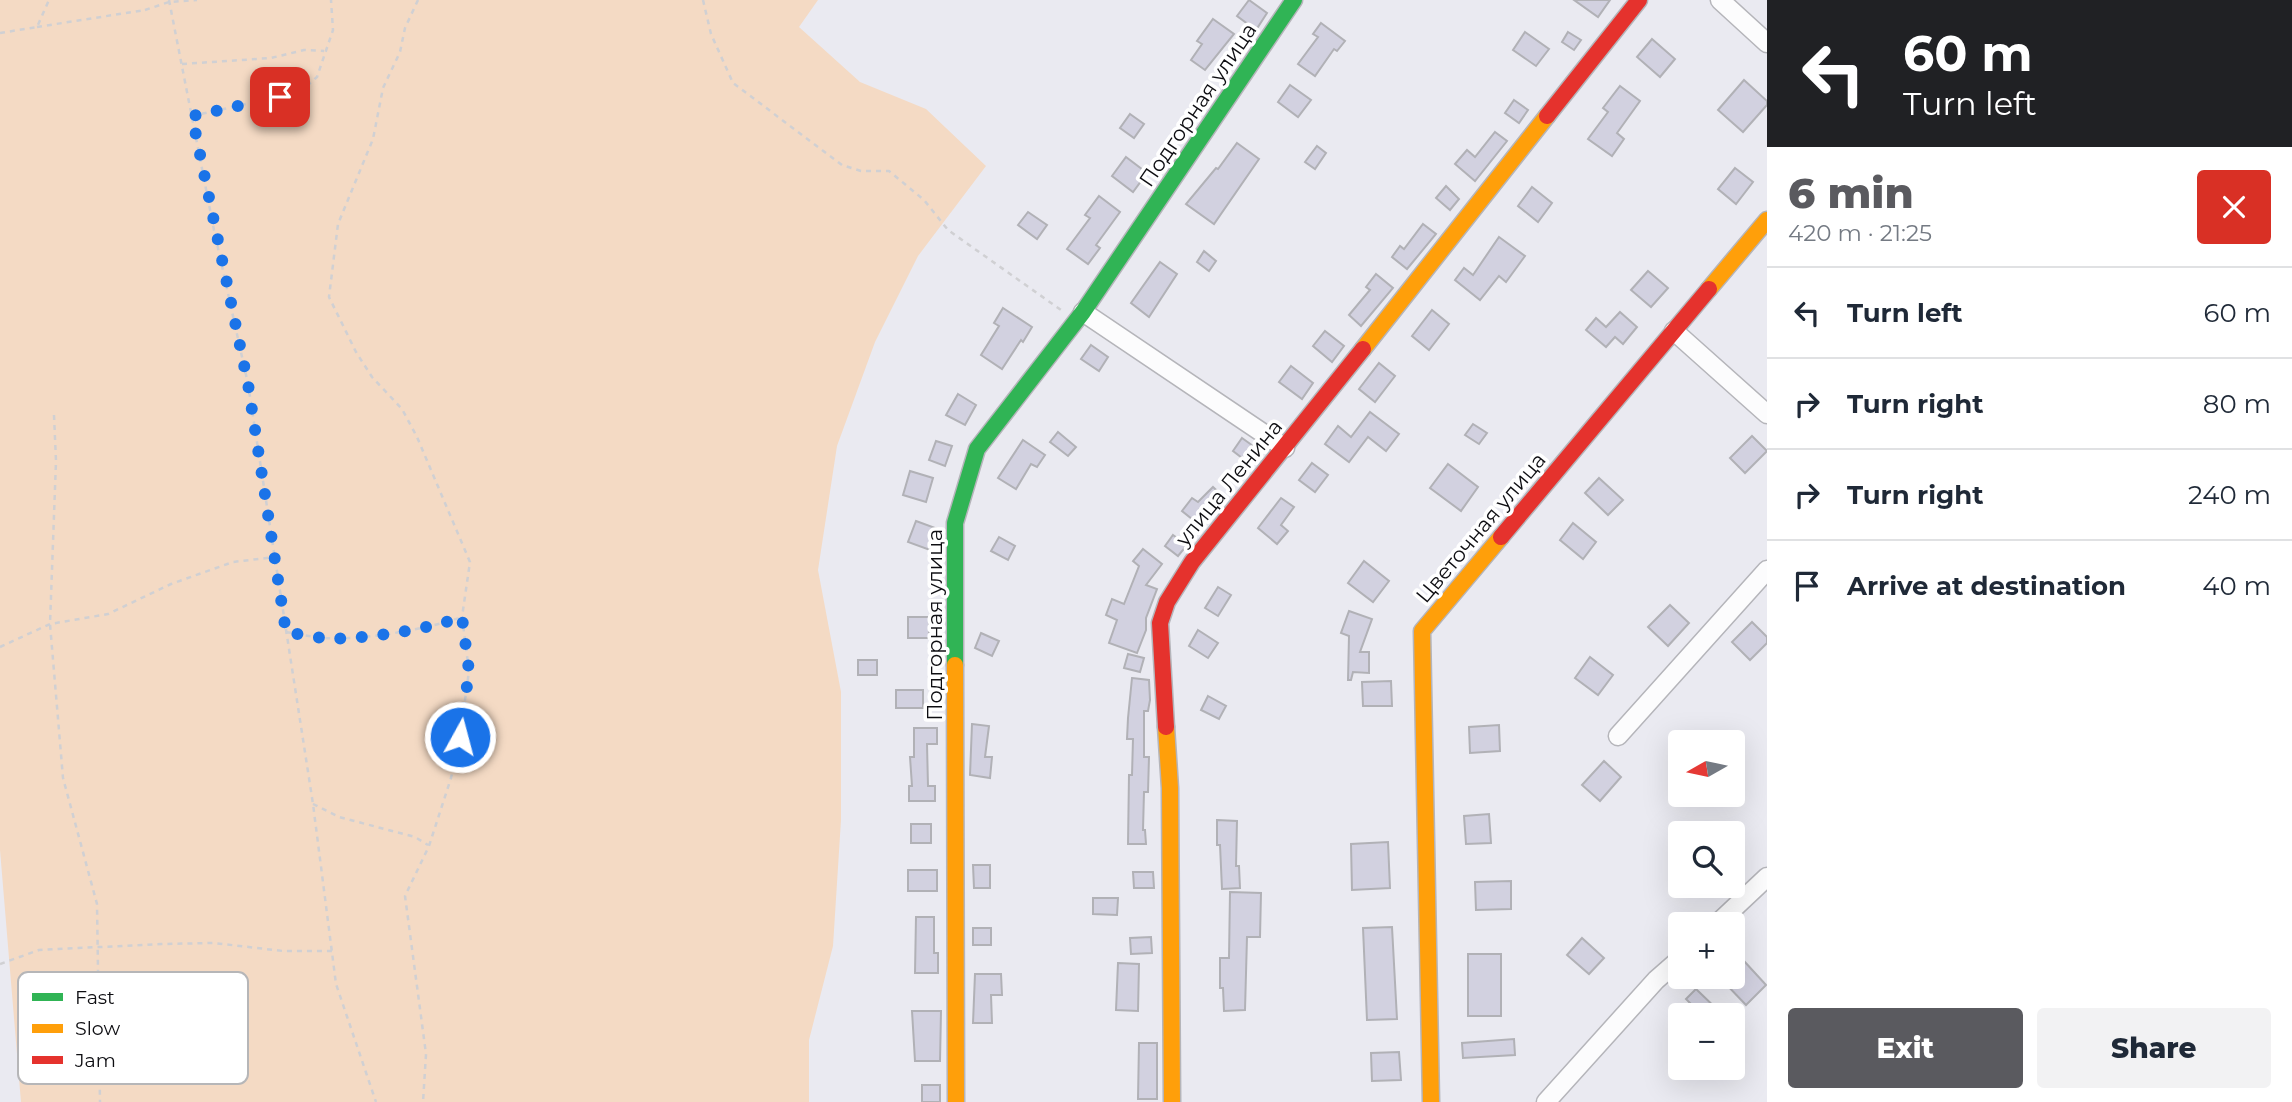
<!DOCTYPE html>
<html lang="en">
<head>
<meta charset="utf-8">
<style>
	body { margin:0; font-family:Montserrat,sans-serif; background:#f2f2f3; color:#1f2937; height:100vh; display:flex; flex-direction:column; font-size:26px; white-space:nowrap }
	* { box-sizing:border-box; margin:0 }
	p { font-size:23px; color:#747a83 }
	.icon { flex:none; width:38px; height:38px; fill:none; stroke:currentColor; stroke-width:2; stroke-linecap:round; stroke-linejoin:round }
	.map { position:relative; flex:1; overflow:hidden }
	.sheet { display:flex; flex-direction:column; background:#fff; width:525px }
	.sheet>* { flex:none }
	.banner { background:#202124; color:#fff; overflow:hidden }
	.needle { width:46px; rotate:261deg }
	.tools { position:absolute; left:1668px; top:730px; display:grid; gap:14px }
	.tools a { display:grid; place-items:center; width:77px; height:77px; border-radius:7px; background:#fff; box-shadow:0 7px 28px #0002; font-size:35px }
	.pin { position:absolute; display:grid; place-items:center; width:60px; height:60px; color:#fff; margin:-30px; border-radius:14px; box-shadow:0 4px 10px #0006 }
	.me { position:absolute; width:77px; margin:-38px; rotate:7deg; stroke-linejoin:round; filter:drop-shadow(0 0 5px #0008) }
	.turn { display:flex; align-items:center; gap:24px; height:147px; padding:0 21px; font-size:32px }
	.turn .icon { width:91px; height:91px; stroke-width:2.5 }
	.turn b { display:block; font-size:49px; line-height:60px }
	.round { display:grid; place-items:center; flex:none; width:74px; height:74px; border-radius:7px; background:#f2f2f3 }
	.summary { display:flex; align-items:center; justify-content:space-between; height:119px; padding:0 21px }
	h1 { font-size:42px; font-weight:800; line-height:52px; color:#5a5a5f }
	.action { display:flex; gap:14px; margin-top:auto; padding:14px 21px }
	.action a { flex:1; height:80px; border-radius:7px; background:#5a5a5f; color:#fff; font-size:28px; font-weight:800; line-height:80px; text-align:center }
	.action a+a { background:#f2f2f3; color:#1f2937 }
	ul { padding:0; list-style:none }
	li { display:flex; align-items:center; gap:21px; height:91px; padding:0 21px; border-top:2px solid #e0e1e3 }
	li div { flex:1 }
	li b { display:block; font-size:26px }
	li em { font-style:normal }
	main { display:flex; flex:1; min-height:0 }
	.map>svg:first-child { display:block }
</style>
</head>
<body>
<main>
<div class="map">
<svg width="1767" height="1102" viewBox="0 0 1767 1102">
	<rect width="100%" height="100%" fill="#eaeaf1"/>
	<path fill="#f4dac4" d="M0,0H818L799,27L860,82L926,109L986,166L918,256L875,342L837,446L818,570L841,692V820L833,946L809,1040V1102H21L0,850Z"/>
	<g fill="#d2d1e0" stroke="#b1b1b6" stroke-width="2">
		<path d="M1249,0L1267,13L1256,30L1237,16Z"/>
		<path d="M1574,0H1610L1598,17Z"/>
		<path d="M1213,19L1234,34L1205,70L1191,60L1202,44L1197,41Z"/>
		<path d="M1321,23L1345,41L1337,51L1334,49L1315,76L1298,64L1318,37L1313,34Z"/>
		<path d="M1525,32L1549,49L1536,66L1513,50Z"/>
		<path d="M1568,32L1581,40L1574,50L1562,42Z"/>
		<path d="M1652,39L1675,59L1660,77L1637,57Z"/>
		<path d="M1744,80L1767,101V105L1743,132L1718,110Z"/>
		<path d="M1290,85L1311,100L1298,117L1278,102Z"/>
		<path d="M1620,86L1640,101L1617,133L1624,139L1612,156L1588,139L1608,112L1603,108Z"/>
		<path d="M1514,100L1528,110L1519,123L1505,113Z"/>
		<path d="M1130,114L1144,124L1134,138L1120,128Z"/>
		<path d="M1495,132L1507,141L1475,181L1455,164L1467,150L1475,157Z"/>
		<path d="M1237,143L1259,159L1214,224L1186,204L1216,168L1218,169Z"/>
		<path d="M1317,146L1326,153L1315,169L1305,162Z"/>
		<path d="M1126,157L1147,173L1133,192L1112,176Z"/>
		<path d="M1735,168L1753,182L1736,204L1718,189Z"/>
		<path d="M1446,186L1459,199L1450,210L1436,198Z"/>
		<path d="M1532,187L1552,203L1538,222L1518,206Z"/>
		<path d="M1099,196L1120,212L1096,245L1100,248L1088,264L1067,249L1090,218L1085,215Z"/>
		<path d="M1028,212L1047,225L1037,239L1018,225Z"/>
		<path d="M1423,224L1436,234L1407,269L1392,257L1400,246L1404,249Z"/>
		<path d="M1499,237L1525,256L1506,282L1499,276L1480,300L1455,280L1464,268L1473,275Z"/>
		<path d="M1204,251L1216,261L1209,271L1197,262Z"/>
		<path d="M1160,262L1177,274L1149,317L1131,303Z"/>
		<path d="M1648,271L1668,288L1651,307L1631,290Z"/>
		<path d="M1376,274L1393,288L1361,326L1349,315L1370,290L1366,287Z"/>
		<path d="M1003,308L1032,327L1023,342L1021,340L1002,369L981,355L999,326L994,323Z"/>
		<path d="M1432,310L1449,324L1429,350L1412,336Z"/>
		<path d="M1620,312L1637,327L1623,344L1615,337L1606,347L1586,330L1596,318L1606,327Z"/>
		<path d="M1325,331L1344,346L1332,362L1313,346Z"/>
		<path d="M1091,345L1108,357L1099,371L1081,359Z"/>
		<path d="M1379,363L1395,376L1375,402L1359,389Z"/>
		<path d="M1291,366L1313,383L1302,399L1279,382Z"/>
		<path d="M958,394L976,405L965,425L946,415Z"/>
		<path d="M1370,412L1399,434L1386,451L1368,437L1349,462L1325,444L1338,426L1351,437Z"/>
		<path d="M1473,424L1487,433L1479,444L1465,435Z"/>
		<path d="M1058,432L1076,447L1068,456L1050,442Z"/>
		<path d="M1752,436L1767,451L1745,473L1730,458Z"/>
		<path d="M1242,438L1260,451L1250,464L1233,451Z"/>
		<path d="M1023,440L1045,455L1037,467L1031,464L1016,489L998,478Z"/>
		<path d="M936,441L952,446L945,466L929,460Z"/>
		<path d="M1312,463L1328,475L1315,492L1299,480Z"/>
		<path d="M1448,464L1478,487L1461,511L1430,488Z"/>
		<path d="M910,471L933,478L926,502L903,495Z"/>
		<path d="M1599,478L1623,500L1608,515L1585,493Z"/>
		<path d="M1213,487L1225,498L1202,527L1182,511L1192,498L1198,502Z"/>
		<path d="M1281,498L1294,507L1281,525L1288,531L1277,544L1258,528Z"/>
		<path d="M916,521L938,529L930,550L908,542Z"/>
		<path d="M1573,523L1596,542L1583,559L1560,540Z"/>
		<path d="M1173,535L1187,545L1178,556L1165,546Z"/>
		<path d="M999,537L1015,546L1008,560L991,551Z"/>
		<path d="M1143,549L1162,564L1146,585L1157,589L1146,618V630L1137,653L1109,643L1117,620L1106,615L1112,599L1124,604L1139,566L1133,561Z"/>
		<path d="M1364,561L1389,581L1373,602L1348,583Z"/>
		<path d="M1218,587L1231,595L1218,616L1205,608Z"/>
		<path d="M1670,605L1689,623L1668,646L1648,627Z"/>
		<path d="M1349,611L1372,619L1360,652H1369V673L1353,672L1351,680H1348L1349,636L1341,633Z"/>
		<rect x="908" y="617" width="21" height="21"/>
		<path d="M1752,622L1767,637V643L1750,660L1732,642Z"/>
		<path d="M1198,630L1218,643L1208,658L1189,646Z"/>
		<path d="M981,633L999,641L992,656L975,648Z"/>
		<path d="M1128,654L1144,658L1140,672L1124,668Z"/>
		<path d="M1590,657L1613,675L1598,695L1575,678Z"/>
		<rect x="858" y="660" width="19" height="15"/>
		<path d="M1132,678L1149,680L1150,700L1148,711H1144V757H1149L1148,792H1144L1143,830H1145L1146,844H1128L1129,775H1132L1133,739H1127L1128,718Z"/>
		<path d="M1391,681L1392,706H1363L1362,682Z"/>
		<rect x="896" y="690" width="27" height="18"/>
		<path d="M1208,696L1226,706L1219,719L1201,710Z"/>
		<path d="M972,724L989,726L985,757H992L990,778L970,775Z"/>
		<path d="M1499,725L1500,751L1470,753L1469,727Z"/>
		<path d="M914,728H937V744H927L928,786H935V801H909V786H912L910,757H914Z"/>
		<path d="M1604,761L1621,777L1600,801L1582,785Z"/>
		<path d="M1489,814L1491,843L1466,844L1464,816Z"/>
		<path d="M1217,820L1237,821L1236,866H1239L1240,888L1222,889L1220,845H1217Z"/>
		<rect x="911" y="824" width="20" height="19"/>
		<path d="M1388,842L1390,888L1352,890L1351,844Z"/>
		<path d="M973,865H990V888H974Z"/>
		<rect x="908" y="870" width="29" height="21"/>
		<path d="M1133,872H1153L1154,888H1134Z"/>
		<path d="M1511,881V909L1476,910L1475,882Z"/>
		<path d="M1230,892L1261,893L1260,937H1247L1245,1010L1224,1011L1223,988H1220V958H1229Z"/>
		<path d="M1093,898H1118L1117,915L1093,914Z"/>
		<path d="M916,917H934V953H938V973H915Z"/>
		<path d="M1392,927L1397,1019L1367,1020L1363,928Z"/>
		<rect x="973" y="928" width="18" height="17"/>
		<path d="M1151,937L1152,953L1131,954L1130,938Z"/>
		<path d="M1582,938L1604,958L1589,974L1567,955Z"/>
		<rect x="1468" y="954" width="33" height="62"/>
		<path d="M1744,961L1766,985L1746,1005L1723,981L1728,976H1732V972Z"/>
		<path d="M1118,963L1139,964L1138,1011L1116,1010Z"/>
		<path d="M975,974H1001L1002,995H991L992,1023H973Z"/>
		<path d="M1696,989L1723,1015H1702L1686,999Z"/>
		<path d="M912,1011H941L940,1061H915Z"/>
		<path d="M1514,1039L1515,1055L1463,1058L1462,1043Z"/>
		<path d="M1139,1043H1157V1099H1138Z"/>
		<path d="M1399,1052L1401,1080L1372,1081L1371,1053Z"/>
		<rect x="922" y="1085" width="18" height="17"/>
	</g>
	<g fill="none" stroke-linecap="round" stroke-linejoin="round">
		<g stroke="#b5b5ba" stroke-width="21">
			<g id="street">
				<path d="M1720,0L1767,43"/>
				<path d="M1083,312L1285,448"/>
				<path d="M1674,331L1767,414"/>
				<path d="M1618,736L1767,570"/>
				<path d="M1717,924L1767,877"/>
				<path d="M1546,1102L1656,980L1680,959"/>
			</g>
		</g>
		<g stroke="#b5b5ba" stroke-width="19">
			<path id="fast" d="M955,665V523L977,449L1083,312L1294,0"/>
		</g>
		<g stroke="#b5b5ba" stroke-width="19">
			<g id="slow">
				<path d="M1709,289L1767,220"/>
				<path d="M1363,349L1547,116"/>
				<path d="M955,665L956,1102"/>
				<path d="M1166,727L1170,788L1172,1102"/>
				<path d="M1431,1102L1422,631L1501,537"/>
			</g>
		</g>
		<g stroke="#b5b5ba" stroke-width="19">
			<g id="jam">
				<path d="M1547,116L1639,0"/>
				<path d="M1501,537L1709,289"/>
				<path d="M1166,727L1160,623L1167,602L1192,562L1363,349"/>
			</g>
		</g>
		<g stroke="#d0d0d3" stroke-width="2.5" stroke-dasharray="5 5" stroke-linecap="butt">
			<path d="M169,0L214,230L248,384L313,804L336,984L376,1102"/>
			<path d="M418,0L405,28L400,52L383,88L373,139L338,224L329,297L356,352L372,377L402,409L417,437L470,562L462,617L469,671L460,737L451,778L429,846L405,896L426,1054L423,1102"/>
			<path d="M703,0L711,34L733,83L842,165L861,171H889L924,200L948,230L1061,310"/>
			<path d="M37,27L145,10"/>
			<path d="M0,33L37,27L49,0"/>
			<path d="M182,64L271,58L304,50L324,51"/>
			<path d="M192,116L300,92L317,77L333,30L331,0"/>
			<path d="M54,415L56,461L50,624L63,778L97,904L100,1102"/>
			<path d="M286,632C299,634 311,637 324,638C360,641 428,629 462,617"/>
			<path d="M0,647L50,624L108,614L171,584L233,562L275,557"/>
			<path d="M313,804L339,817L415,837L428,845"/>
			<path d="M0,964L39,950L161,944L214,943L283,951H332"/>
		</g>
		<use href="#street" stroke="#fcfcfd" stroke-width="18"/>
		<use href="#fast" stroke="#30b455" stroke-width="16"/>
		<use href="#slow" stroke="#ff9f0a" stroke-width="16"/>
		<use href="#jam" stroke="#e5322d" stroke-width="16"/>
		<path stroke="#d0d0d3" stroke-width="2.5" stroke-dasharray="5 5" stroke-linecap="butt" d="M145,10L169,2L197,0"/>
	</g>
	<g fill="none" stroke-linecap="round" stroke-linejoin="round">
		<path stroke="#1a73e8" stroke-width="12" stroke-dasharray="0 21.6" d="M280,97L192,116L248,384L286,632C298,634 311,637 323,638C358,641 429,629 462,617L469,671L460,737"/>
	</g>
	<g text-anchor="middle" stroke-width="7" stroke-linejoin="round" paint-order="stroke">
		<g font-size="21" fill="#0d0d11" stroke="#fff">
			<text transform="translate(1198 105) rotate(-56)" y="7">Подгорная улица</text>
			<text transform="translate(1229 483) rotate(-51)" y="7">улица Ленина</text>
			<text transform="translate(1481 528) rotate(-50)" y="7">Цветочная улица</text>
			<text transform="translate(935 625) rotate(-90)" y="7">Подгорная улица</text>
		</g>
	</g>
	<rect x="18" y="972" width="230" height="112" rx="10" fill="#fff" stroke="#b6b6b8" stroke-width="2"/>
	<rect x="32" y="993" width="31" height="8" fill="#30b455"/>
	<rect x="32" y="1024" width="31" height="9" fill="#ff9f0a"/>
	<rect x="32" y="1056" width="31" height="8" fill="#e5322d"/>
	<g font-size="19" fill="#0d0d11">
		<text x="75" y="1004">Fast</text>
		<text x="75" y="1035">Slow</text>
		<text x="75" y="1067">Jam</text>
	</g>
</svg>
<div class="tools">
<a><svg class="needle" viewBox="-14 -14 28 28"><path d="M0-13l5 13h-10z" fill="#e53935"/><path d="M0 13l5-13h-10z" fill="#747a83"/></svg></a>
<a><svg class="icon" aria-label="search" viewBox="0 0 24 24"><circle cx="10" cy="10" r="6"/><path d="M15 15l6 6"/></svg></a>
<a>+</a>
<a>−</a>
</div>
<div class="pin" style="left:280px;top:97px;background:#d93025"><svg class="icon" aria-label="arrive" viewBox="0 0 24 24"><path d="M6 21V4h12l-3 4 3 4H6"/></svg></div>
<svg class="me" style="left:460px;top:737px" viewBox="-20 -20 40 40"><circle r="17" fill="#1a73e8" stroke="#fff" stroke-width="3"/><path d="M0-11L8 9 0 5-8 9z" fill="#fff"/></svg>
</div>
<section class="sheet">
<div class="banner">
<div class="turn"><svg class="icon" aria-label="left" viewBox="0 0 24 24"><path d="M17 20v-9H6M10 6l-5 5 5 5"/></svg><div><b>60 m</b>Turn left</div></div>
</div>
<div class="summary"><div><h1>6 min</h1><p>420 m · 21:25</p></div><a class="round" style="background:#d93025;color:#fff"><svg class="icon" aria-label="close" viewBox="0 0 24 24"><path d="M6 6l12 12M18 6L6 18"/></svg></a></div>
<ul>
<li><svg class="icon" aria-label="left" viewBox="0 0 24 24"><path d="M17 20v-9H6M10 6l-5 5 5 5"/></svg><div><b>Turn left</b></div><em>60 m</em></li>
<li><svg class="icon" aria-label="right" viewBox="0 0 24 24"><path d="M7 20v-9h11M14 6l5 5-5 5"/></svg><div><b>Turn right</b></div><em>80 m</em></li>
<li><svg class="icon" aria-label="right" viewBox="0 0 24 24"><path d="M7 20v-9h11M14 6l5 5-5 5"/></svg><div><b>Turn right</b></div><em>240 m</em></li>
<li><svg class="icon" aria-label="arrive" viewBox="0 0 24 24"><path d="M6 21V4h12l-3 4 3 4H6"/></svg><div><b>Arrive at destination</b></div><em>40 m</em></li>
</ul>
<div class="action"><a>Exit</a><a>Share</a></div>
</section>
</main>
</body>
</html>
